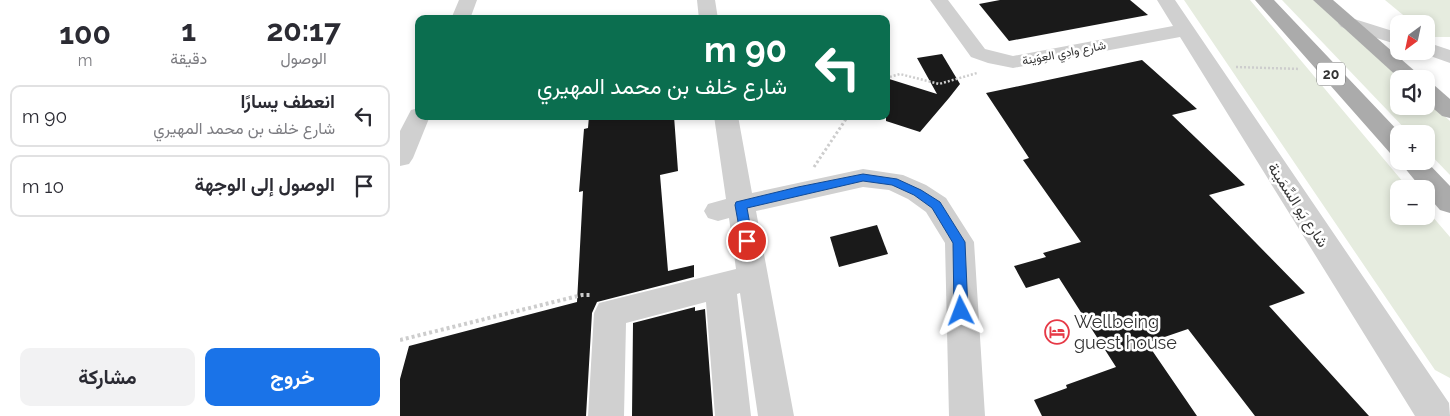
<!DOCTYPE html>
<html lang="ar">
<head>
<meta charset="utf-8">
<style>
	body { margin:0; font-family:Raleway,Vazirmatn,sans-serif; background:#f2f2f3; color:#2b2b33; direction:rtl; height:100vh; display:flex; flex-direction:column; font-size:19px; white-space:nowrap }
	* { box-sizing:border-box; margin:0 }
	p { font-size:16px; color:#7c7c81 }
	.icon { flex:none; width:28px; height:28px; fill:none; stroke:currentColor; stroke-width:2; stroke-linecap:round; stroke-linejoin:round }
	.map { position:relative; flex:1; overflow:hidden; direction:ltr }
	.drawer { display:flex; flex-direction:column; background:#fff; width:400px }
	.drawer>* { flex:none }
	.banner { position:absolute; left:15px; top:15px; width:475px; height:105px; border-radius:10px; box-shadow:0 2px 8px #0003; direction:rtl; background:#0b6e4f; color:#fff; overflow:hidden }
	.needle { width:32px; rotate:213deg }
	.buttons { position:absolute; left:990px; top:15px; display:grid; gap:10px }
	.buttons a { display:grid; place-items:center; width:45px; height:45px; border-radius:10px; background:#fff; box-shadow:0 2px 8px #0003; font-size:25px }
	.pin { position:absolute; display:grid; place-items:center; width:42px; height:42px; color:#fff; margin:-21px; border:2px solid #fff; border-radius:50%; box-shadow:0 1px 5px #0007 }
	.me { position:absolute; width:55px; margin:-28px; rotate:357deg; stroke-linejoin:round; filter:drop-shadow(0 0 4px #0008) }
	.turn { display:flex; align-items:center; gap:18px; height:105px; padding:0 20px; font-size:22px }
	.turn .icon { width:65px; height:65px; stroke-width:2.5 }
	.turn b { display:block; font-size:35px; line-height:42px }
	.eta { display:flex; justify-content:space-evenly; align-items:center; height:85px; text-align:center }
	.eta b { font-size:30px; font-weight:700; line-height:35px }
	.primary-button { display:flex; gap:10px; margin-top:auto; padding:10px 20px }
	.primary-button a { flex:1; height:58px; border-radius:10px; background:#1a73e8; color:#fff; font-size:20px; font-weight:700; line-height:58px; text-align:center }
	.primary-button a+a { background:#f2f2f3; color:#2b2b33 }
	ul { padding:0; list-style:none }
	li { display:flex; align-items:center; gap:15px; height:62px; margin:0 10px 8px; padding:0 10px; border:2px solid #e1e1e2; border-radius:10px }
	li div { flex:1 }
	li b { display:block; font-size:19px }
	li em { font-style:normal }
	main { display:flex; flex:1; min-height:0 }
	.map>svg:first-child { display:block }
</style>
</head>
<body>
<main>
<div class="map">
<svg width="1050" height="416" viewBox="0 0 1050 416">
	<rect width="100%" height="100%" fill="#fff"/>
	<g fill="#e6ecdf">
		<path d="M784,0H850L1009,189H999V216H1026V209L1050,237V378L1035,370Z"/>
		<path d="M882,0H914L1003,79H999V106H1026V99L1050,121V175L1026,150V134H1010Z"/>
		<path d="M985,0H1050V37H1030L1026,34V24H1014Z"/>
	</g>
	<g fill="#1a1a1a">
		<path d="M600,0H730L748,15L609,41L579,4Z"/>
		<path d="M542,54L560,84L549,98L520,132L486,121V78L537,94L517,58Z"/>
		<path d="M742,60L797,109L772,115L845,185L809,195L905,293L869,306L969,416H855L788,329L747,343L797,416H642L634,400L667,388L666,385L716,367L659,278L626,288L614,266L646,257L643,253L681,242L623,160L629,158L586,93Z"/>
		<path d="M189,116H274L278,171L260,175L268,271L294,265V277L197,302L192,313L186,416H0V379L9,346L177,302L183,191L179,192L184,129L188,128Z"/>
		<path d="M477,225L488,254L439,267L430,237Z"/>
		<path d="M295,307V311L305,309L313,416H232L233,323Z"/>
	</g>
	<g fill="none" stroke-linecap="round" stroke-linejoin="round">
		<g stroke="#cdcdcd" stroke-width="2.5" stroke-dasharray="2 2" stroke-linecap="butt">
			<path d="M836,67L900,69"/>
			<path d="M486,78L500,74L539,84L577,73"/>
		</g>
		<path stroke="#cdcdcd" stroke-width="3" stroke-dasharray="2.5 2.5" stroke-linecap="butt" d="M414,167L448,116"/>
		<path stroke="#cdcdcd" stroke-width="4" stroke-dasharray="3 3" stroke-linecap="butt" d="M0,340L182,295H191"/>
		<g fill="#d0d0d0" fill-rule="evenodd">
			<path d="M59,0H77L70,19H51Z"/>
			<path d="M297,0H315L318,19H299Z"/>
			<path d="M530,0H548L585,49L613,56L773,26L757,0H775L1049,403L1050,416H1015L780,37L613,68L588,63L571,57Z"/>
			<path d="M948,17L999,33V45L941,27L938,23L941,19Z"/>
			<path d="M1026,42L1050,50V63L1019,52L1026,51Z"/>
			<path d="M19,108V116H30L13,158L9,164L0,166V131L11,110Z"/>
			<path d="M314,116H338L352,193L463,169L503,175L526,185L546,198L574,242L585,416H549L545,243L526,212L508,199L489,190L463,187L356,211L394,416H358L340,293L337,294L351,416H315L306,302L226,323L224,416H188L194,313L199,303L336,269L329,218L318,221L308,218L304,211L308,204L326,199Z"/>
		</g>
		<g fill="#ababab" fill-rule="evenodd">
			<path d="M855,0H874L1001,134H999V155L990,153Z"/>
			<path d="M913,0H933L1024,79H1000Z"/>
			<path d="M1026,83L1034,85L1050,99V118L1042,116L1026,102Z"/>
			<path d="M999,161H1026L1050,186V213L1040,210L1026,194V189H1022Z"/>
		</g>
	</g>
	<path fill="#1a73e8" stroke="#114b97" d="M463,174L497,179L521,190L540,202L565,242L568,311L566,315L561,317L556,315L554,311L553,243L532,208L514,195L492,185L463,181L347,208L353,241L351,244H342L335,205L336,202L398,187Z"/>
	<defs>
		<g id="hotel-ring" transform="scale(1.25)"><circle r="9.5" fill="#fff" stroke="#e63946" stroke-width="1.5"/><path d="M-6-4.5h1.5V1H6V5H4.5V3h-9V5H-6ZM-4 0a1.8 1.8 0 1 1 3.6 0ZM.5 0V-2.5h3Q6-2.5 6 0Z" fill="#e63946"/></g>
	</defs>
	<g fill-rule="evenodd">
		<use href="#hotel-ring" x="657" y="332"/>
	</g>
	<g text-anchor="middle" stroke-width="5" stroke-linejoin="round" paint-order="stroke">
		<g font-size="12" fill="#333" stroke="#fff">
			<text transform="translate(664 53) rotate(-11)" y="4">شارع وادِي العِوَينة</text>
		</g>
		<rect fill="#fff" stroke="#707070" stroke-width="1" x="917" y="62.5" width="28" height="23" rx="4"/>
		<g font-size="14" font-weight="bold" fill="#333">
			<text x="931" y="79">20</text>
		</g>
		<g font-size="15" fill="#333" stroke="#fff">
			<text transform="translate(898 205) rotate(57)" y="5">شارع يَو السِّمَينة</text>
		</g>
		<g font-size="18" fill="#333" stroke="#fff" text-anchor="start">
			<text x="674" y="328">Wellbeing<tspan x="674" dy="21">guest house</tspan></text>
		</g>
	</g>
</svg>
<div class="buttons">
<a><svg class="needle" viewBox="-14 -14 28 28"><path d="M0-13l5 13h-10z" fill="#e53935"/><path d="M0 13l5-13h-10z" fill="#7c7c81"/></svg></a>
<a><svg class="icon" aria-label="sound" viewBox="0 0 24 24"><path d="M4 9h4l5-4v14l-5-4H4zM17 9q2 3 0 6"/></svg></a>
<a>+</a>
<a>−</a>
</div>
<div class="pin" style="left:347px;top:241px;background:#d93025"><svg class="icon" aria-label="arrive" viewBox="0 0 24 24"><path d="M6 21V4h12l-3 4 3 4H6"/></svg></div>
<svg class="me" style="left:561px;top:311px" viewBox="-20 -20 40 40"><path d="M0-17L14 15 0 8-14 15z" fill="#1a73e8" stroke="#fff" stroke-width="4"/></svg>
<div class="banner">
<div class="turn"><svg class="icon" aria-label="left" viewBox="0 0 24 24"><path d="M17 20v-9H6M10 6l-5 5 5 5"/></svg><div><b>90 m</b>شارع خلف بن محمد المهيري</div></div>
</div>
</div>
<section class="drawer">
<div class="eta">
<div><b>20:17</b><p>الوصول</p></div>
<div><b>1</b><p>دقيقة</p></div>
<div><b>100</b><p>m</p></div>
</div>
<ul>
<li><svg class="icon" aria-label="left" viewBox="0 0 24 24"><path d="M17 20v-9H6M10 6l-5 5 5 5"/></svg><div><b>انعطف يسارًا</b><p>شارع خلف بن محمد المهيري</p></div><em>90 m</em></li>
<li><svg class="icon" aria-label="arrive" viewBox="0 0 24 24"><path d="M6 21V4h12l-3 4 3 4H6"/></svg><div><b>الوصول إلى الوجهة</b></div><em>10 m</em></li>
</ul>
<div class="primary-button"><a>خروج</a><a>مشاركة</a></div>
</section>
</main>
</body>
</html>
